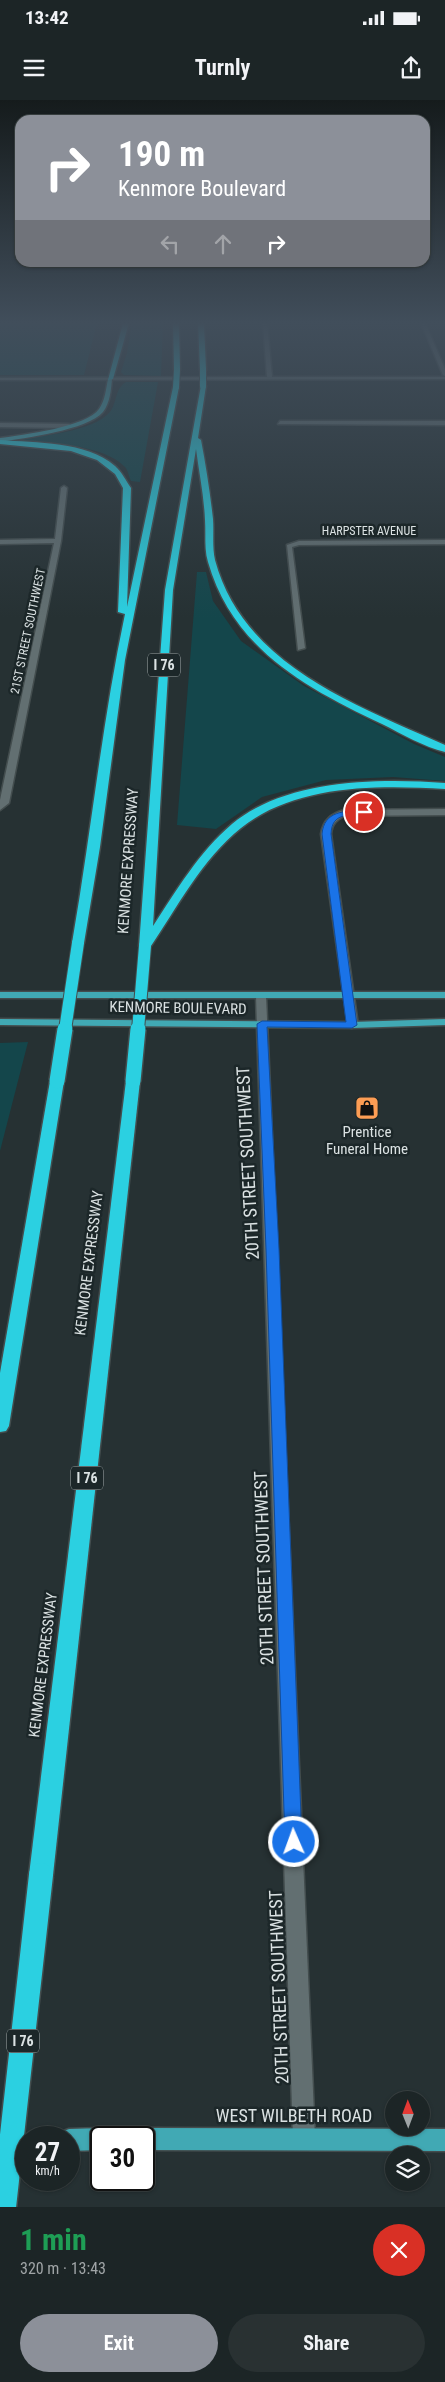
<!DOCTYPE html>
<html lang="en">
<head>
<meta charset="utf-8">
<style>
	body { margin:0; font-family:"Roboto Condensed",sans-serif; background:#293132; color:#f1f3f6; height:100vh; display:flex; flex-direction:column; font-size:19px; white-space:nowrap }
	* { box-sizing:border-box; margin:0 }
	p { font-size:16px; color:#a0a5a7 }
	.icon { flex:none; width:28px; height:28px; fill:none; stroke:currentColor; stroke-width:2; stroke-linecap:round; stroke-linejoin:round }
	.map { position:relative; height:2107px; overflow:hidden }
	.side { display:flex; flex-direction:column; background:#1c2526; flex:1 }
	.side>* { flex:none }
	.top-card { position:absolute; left:15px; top:15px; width:415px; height:152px; border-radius:15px; box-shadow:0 1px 4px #0004,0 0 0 1px #3a4243; background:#8c9099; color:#fff; overflow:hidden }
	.needle { width:32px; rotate:359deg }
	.controls { position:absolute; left:385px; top:1991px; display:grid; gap:10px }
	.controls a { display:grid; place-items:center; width:45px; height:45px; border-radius:50%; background:#1c2526; box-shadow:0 1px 4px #0004,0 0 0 1px #3a4243; font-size:25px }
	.speed { position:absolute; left:15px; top:2026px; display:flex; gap:10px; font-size:25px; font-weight:700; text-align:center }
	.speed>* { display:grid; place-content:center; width:65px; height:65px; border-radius:50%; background:#1c2526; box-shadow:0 1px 4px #0004,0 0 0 1px #3a4243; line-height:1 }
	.speed small { font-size:12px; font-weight:400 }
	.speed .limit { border:2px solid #111; border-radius:8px; background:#fff; color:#111 }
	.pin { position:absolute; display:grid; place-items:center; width:42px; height:42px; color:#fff; margin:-21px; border:2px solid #fff; border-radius:50%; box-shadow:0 1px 5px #0007 }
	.me { position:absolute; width:55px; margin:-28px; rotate:358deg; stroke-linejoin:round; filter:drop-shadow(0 0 4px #0008) }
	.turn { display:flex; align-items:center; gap:18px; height:105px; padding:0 20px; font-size:22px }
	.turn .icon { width:65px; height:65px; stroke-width:2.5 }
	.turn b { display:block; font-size:35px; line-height:42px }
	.lanes { display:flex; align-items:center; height:48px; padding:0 20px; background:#0003; justify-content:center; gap:25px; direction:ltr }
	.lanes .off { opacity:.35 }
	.round { display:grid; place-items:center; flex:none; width:52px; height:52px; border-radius:26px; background:#293132 }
	.overview { display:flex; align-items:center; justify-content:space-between; height:85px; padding:0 20px }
	h1 { font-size:30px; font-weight:700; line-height:38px; color:#1e9e55 }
	.cta { display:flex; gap:10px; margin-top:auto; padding:10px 20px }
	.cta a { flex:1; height:58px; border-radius:30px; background:#8c9099; color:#fff; font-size:20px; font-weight:700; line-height:58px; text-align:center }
	.cta a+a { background:#293132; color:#f1f3f6 }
	.status { display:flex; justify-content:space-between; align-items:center; height:35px; padding:0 25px; background:#1c2526; direction:ltr }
	.status svg { height:14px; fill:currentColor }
	header { display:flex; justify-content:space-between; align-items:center; height:65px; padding:0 20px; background:#1c2526; font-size:22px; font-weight:700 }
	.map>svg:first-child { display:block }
</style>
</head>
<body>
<div class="status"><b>13:42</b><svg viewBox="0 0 49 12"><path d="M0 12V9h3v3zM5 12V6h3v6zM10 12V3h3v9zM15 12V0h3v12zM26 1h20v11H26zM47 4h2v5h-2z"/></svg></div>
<header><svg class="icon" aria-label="menu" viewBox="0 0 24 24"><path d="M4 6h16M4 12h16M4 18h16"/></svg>Turnly<svg class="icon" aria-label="share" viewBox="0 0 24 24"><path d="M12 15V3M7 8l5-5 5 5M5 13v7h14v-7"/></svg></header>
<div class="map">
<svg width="445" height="2107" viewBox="0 0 445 2107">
	<rect width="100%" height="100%" fill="#263133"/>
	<g fill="#14464b">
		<path d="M0,223H97L84,275H0Z"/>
		<path d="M132,223H163L161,276L124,275L121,272L127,253Z"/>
		<path d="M126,282H158L140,382L131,381C129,377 128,370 125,367C104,344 43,342 14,340C39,336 93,332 110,312C117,303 115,288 126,282Z"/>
		<path d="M197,472H206L213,501L241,541L304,586L414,644L445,657V681L393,677L326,680L262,697L216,729L177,725Z"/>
		<path d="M28,942L0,1051V943Z"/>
	</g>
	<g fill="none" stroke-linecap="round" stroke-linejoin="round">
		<g stroke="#434d4e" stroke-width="3">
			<g id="minor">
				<path d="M263,223H267L272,277H445V279L0,280V278L267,277Z"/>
				<path d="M421,223H425L445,269V276L443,275Z"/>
				<path d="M280,321H445V325L278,324Z"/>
				<path d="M0,323L69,324L72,326L69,328L0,327Z"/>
				<path d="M64,386L67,388L61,441L9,703L0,710V700L54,443L0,444V440L55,439L61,388Z"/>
				<path d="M445,440V444L299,445L292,447L305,548L298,550L287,445L299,441Z"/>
				<path d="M445,709V715L345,716C336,720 332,724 331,734L358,925L352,928L348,927L321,734C323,720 331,714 344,710Z"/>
				<path d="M261,893L266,896L315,2038L312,2046L304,2049L296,2046L293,2038L256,896Z"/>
			</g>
		</g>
		<g stroke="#434d4e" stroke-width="3">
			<g id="major">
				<path d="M110,278L112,279C111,290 110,303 103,312C88,330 24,338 0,342V338C22,335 87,327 99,309C105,301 106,289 108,279Z"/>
				<rect x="0" y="892" width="445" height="6"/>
				<path d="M0,919L352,922L445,919V925L352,928L0,925Z"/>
				<path d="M101,2028L109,2031L111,2038H101V2050L69,2051V2038H59L61,2032L69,2029Z"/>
				<path d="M144,2028L445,2029V2051L144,2050V2038H134L136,2031Z"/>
			</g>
		</g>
		<g stroke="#434d4e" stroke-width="3">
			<g id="highway">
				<path d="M123,223H129L113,279L108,280Z"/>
				<path d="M173,223H179L180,270L177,272L174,270Z"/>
				<path d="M198,223H204L206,270L203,272L200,270Z"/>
				<path d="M176,285L179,287L125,560L100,747L84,843L78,847L72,843C91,734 102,622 125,514L118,512L123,388L115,374L97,360L71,351L0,344V340C36,343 86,341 115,366C122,372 126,381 131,388L127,507L173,287Z"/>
				<path d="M201,285L206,286L198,338L201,340C206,366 210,392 213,419C214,432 212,447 215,460C243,565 356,605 445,645V652C424,647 402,634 382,624C306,588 233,549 208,462C204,449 206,434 205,420C204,396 199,372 196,349L173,490L153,826C176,791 199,752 232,724C286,679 379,678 445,683V689C378,685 296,684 241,728C202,759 177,808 149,849L145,850L139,846L165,490Z"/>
				<path d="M57,977L64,981L9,1326L6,1331L0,1332V1273L50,981Z"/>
				<path d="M133,977L140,981L53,1775L49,1783L41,1786L33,1783L29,1775L126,981Z"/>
			</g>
		</g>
		<use href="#minor" fill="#626f71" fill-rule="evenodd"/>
		<use href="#major" fill="#41a9b4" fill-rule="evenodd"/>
		<use href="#highway" fill="#2bd0e1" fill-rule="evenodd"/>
		<g stroke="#434d4e" stroke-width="8" stroke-linecap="butt">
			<g id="highway-bridge-far3">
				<path d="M203,270V286"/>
				<path d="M176,287L177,270"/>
			</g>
		</g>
		<g stroke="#434d4e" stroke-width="14" stroke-linecap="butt">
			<g id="highway-bridge-far2">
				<path d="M65,930L78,843"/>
				<path d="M138,930L145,846"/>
			</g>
		</g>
		<g stroke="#434d4e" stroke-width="18" stroke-linecap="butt">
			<g id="highway-bridge-far1">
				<path d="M57,981L65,929"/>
				<path d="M133,981L138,929"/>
			</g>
		</g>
		<g stroke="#434d4e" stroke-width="27" stroke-linecap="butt">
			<path id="highway-bridge" d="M4,2107L41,1775"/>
		</g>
		<use href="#highway-bridge-far3" stroke="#2bd0e1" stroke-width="6"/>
		<use href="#highway-bridge-far2" stroke="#2bd0e1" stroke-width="12"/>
		<use href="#highway-bridge-far1" stroke="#2bd0e1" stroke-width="15"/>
		<use href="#highway-bridge" stroke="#2bd0e1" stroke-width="24"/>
	</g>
	<linearGradient id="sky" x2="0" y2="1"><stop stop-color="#151b1c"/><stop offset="0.43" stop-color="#414e5b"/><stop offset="1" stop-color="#414e5b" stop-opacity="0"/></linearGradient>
	<rect width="445" height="518" fill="url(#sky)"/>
	<path fill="#1a73e8" stroke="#114b97" d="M364,710L368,712L366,714C349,717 332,711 331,734L357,925L352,928L267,927L279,1149L302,1742L300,1748L294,1750L287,1748L285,1742L266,1149L257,924L262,921L346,922L322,734C324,711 344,711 364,710Z"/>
	<defs>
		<g id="shop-square" transform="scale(1.25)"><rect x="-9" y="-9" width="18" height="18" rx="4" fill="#fd9d54" stroke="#1c2729"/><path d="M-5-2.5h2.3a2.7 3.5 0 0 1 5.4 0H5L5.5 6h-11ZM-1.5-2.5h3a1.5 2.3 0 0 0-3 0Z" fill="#111"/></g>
	</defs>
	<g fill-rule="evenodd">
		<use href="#shop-square" x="367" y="1008"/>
	</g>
	<g text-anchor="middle" stroke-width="5" stroke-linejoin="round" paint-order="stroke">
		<g font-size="12" fill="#dbe2e3" stroke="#1c2729">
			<text x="369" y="435">HARPSTER AVENUE</text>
			<text transform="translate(28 531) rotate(-78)" y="4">21ST STREET SOUTHWEST</text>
		</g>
		<g fill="#1c2729" stroke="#a2aaab" stroke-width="1">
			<rect x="148" y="553.5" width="32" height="23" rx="4"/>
			<rect x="71" y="1366.5" width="32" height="23" rx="4"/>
			<rect x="7" y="1929.5" width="32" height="23" rx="4"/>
		</g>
		<g font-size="14" font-weight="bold" fill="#dbe2e3">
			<text x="164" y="570">I 76</text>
			<text x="87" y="1383">I 76</text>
			<text x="23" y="1946">I 76</text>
		</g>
		<g font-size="15" fill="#dbe2e3" stroke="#1c2729">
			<text transform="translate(128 761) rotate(-86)" y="5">KENMORE EXPRESSWAY</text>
			<text transform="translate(178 908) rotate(1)" y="5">KENMORE BOULEVARD</text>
			<text transform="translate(89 1163) rotate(-83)" y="5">KENMORE EXPRESSWAY</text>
			<text transform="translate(43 1565) rotate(-83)" y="5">KENMORE EXPRESSWAY</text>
		</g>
		<g font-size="15" fill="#dbe2e3" stroke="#1c2729">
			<text x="367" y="1037">Prentice<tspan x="367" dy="17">Funeral Home</tspan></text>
		</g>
		<g font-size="18" fill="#dbe2e3" stroke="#1c2729">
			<text transform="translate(248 1063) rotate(-93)" y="6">20TH STREET SOUTHWEST</text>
			<text transform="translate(264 1468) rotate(-92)" y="6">20TH STREET SOUTHWEST</text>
			<text transform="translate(279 1887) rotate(-92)" y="6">20TH STREET SOUTHWEST</text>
			<text x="294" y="2022">WEST WILBETH ROAD</text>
		</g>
	</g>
</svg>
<div class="controls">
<a><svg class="needle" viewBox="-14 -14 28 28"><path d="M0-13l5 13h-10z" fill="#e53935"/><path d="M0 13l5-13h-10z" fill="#a0a5a7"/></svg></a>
<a><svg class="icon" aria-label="layers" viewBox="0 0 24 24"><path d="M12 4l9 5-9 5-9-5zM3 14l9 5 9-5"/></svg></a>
</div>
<div class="speed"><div>27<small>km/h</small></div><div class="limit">30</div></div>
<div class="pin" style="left:364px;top:712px;background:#d93025"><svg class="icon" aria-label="arrive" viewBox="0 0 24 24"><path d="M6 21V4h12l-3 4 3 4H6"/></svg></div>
<svg class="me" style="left:294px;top:1742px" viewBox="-20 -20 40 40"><circle r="17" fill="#1a73e8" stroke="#fff" stroke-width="3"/><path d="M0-11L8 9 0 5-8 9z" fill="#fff"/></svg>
<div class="top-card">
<div class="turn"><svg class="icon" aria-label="right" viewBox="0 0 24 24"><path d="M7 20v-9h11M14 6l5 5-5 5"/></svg><div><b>190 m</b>Kenmore Boulevard</div></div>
<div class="lanes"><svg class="icon off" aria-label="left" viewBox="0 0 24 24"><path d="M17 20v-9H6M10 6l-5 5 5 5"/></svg><svg class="icon off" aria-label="ahead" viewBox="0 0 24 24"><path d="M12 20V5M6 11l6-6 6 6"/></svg><svg class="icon" aria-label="right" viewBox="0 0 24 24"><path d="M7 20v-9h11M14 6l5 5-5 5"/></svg></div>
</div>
</div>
<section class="side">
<div class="overview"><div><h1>1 min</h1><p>320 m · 13:43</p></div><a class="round" style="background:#d93025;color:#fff"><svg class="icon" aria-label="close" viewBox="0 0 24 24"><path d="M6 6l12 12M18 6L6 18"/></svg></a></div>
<div class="cta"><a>Exit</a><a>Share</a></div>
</section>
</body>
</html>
